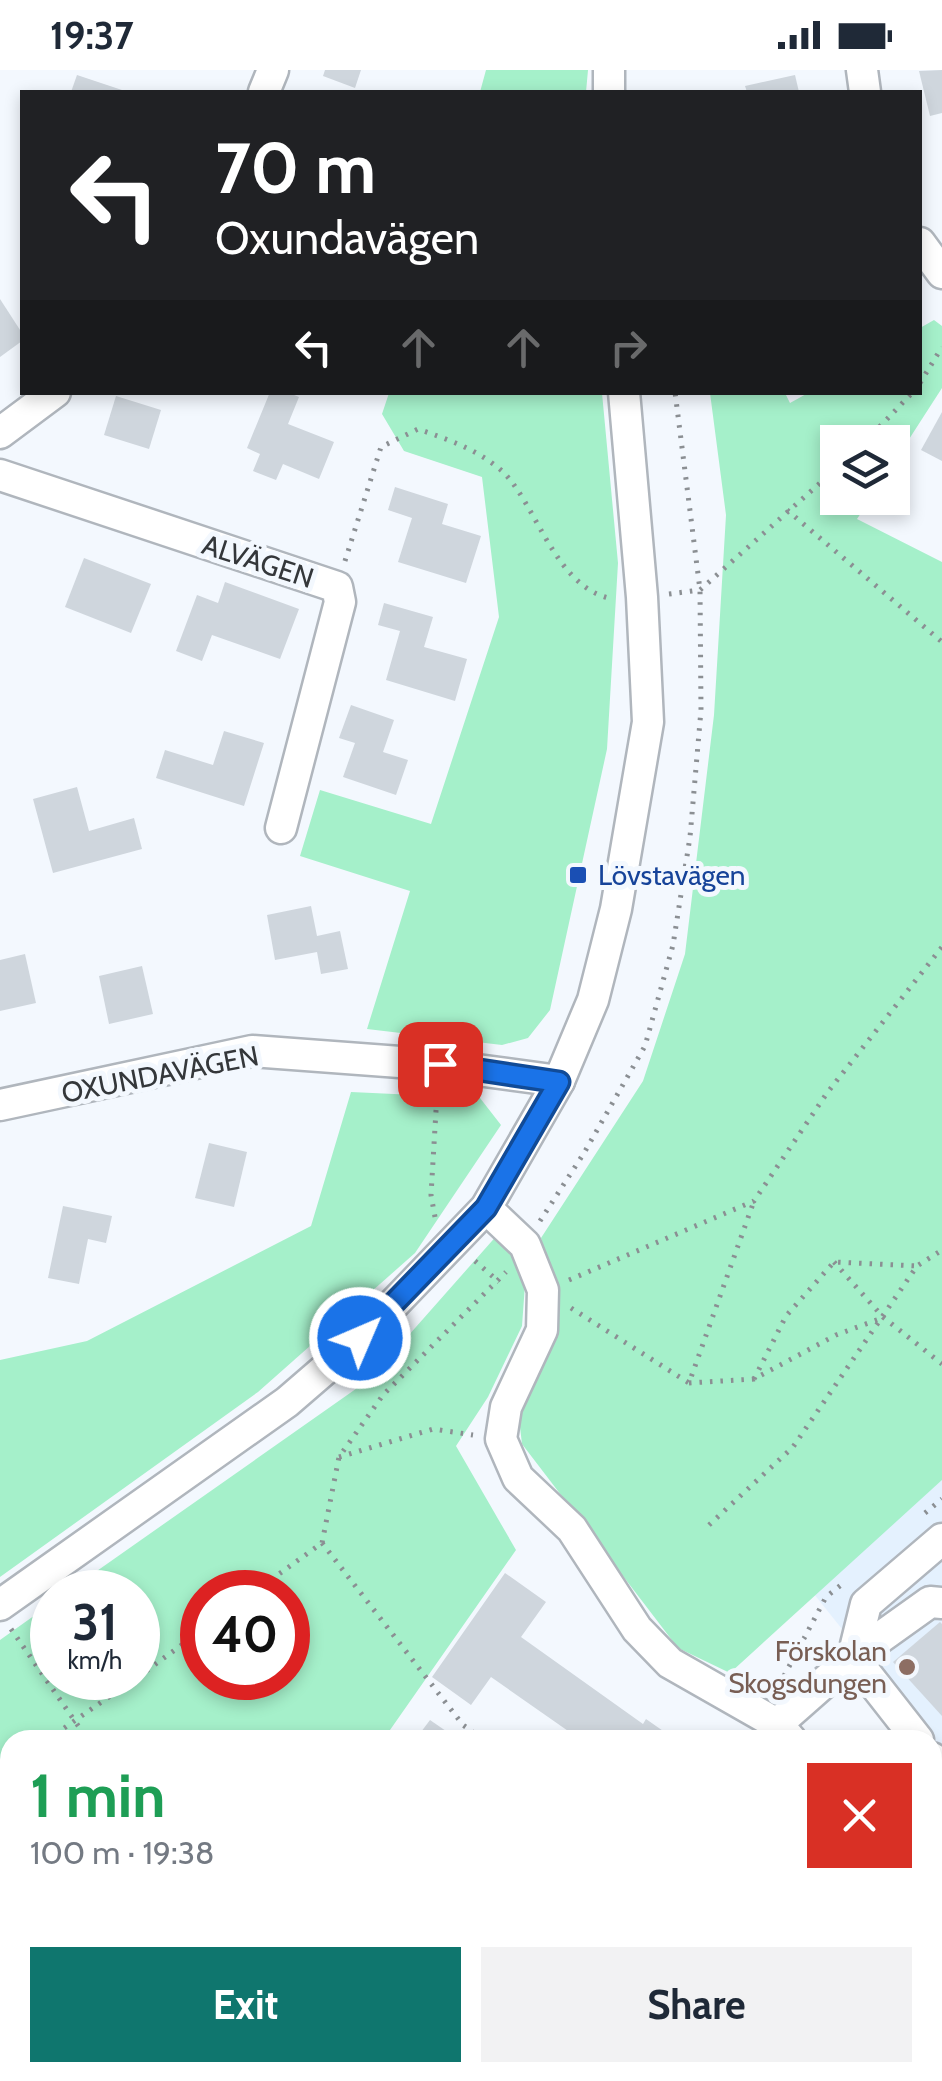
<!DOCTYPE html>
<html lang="en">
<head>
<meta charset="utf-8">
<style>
	body { margin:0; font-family:Cabin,sans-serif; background:#f2f2f3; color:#1f2937; height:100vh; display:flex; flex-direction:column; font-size:38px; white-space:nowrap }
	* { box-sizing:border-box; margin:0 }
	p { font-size:32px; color:#747a83 }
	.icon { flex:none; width:55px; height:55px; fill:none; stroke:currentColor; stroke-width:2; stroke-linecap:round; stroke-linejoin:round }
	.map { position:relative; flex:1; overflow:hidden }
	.panel { position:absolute; left:0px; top:1660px; width:942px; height:352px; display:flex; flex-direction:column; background:#fff; border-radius:30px 30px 0 0; box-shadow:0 5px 15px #0003 }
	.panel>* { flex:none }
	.top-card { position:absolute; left:20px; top:20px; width:902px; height:305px; border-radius:0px; box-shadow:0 5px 15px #0003; background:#202124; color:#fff; overflow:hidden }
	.tools { position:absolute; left:820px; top:355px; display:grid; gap:20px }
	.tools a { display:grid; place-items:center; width:90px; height:90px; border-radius:0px; background:#fff; box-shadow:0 5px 15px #0003; font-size:50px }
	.speed { position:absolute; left:30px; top:1500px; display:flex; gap:20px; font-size:50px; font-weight:700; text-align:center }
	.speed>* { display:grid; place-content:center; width:130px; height:130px; border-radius:50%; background:#fff; box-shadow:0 5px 15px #0003; line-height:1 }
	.speed small { font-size:25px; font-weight:400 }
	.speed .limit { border:15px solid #d22; background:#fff; color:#111 }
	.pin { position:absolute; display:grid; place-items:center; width:85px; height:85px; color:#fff; margin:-42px; border-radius:20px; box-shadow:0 5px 15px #0006 }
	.me { position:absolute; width:110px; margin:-55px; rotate:45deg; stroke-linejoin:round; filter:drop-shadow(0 0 8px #0008) }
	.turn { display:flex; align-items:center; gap:35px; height:210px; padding:0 30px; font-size:45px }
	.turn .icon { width:130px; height:130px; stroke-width:2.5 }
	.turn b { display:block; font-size:70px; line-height:85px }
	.lanes { display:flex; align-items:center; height:95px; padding:0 30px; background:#0003; justify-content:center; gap:50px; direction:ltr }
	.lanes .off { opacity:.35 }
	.round { display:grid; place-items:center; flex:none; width:105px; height:105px; border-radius:0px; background:#f2f2f3 }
	.overview { display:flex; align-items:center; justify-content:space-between; height:170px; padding:0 30px }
	h1 { font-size:60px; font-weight:700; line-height:75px; color:#1e9e55 }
	.cta { display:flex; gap:20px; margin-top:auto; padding:20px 30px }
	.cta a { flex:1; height:115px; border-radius:0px; background:#0f766e; color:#fff; font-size:40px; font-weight:700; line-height:115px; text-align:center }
	.cta a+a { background:#f2f2f3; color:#1f2937 }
	.status { display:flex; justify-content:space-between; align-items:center; height:70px; padding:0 50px; background:#fff; direction:ltr }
	.status svg { height:28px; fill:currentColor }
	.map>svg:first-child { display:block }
</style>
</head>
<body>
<div class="status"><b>19:37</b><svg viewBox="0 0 49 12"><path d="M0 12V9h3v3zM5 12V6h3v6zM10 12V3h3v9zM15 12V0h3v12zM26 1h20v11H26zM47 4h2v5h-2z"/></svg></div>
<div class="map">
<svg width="942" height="2011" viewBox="0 0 942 2011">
	<rect width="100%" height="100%" fill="#f3f8fe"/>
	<path fill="#e4f1fe" d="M942,1410V1684L814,1524Z"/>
	<g fill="#a5f0ca" fill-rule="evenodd">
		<path d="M486,0H588L586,22H480Z"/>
		<path d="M934,250L942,256V318L893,394L892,372H838V428H871L857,449L942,492V1410L730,1603L678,1578L522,1374L518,1340L556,1222L541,1168L643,1011L685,884L714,645L726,445L710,323H785L790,333L808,323L920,322V258Z"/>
		<path d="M389,323H602L618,493L607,679L550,940L528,968L502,975L367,959L410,821L300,786L320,720L431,754L499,547L482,407L404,381L382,344Z"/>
		<path d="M351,1022L480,1028L501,1055L415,1183L258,1322L0,1507V1290L87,1271L311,1156Z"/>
		<path d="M499,1163L526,1201L522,1256L488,1327L456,1376L516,1480L383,1670H10V1821L0,1835V1570L52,1533V1608H138V1522H67L370,1309ZM202,1522H288V1608H202Z"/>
	</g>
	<g fill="#cfd6dd">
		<path d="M325,0H361L355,18L323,6Z"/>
		<path d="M942,0V43L930,46L919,1Z"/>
		<path d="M77,5L128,22H71Z"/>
		<path d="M795,5L799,22H747L745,16Z"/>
		<path d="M0,229L22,263V271L0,287Z"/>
		<path d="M270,322H287L299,327L288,354L334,372L319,409L283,394L276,410L253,401L260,384L247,378Z"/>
		<path d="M116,326L161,340L149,379L104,365Z"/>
		<path d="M942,342V391L921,380Z"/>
		<path d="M395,417L448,434L442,454L481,466L466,513L398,492L412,448L388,440Z"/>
		<path d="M84,488L151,514L131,563L65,537Z"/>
		<path d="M225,512L299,539L280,589L212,565L202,591L176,581L197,525L218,533Z"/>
		<path d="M384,533L433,547L424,577L467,589L455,631L386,610L400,561L378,555Z"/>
		<path d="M351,635L394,650L383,682L408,690L396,725L343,707L355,673L339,668Z"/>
		<path d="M224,661L264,673L244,736L156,708L165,680L213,695Z"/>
		<path d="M77,717L89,761L134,748L142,779L53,803L33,729Z"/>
		<path d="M311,836L317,866L340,861L348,899L321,904L317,882L275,890L267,845Z"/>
		<path d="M25,884L36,933L0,941V890Z"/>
		<path d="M142,896L153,944L109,954L99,906Z"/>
		<path d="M209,1073L247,1082L234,1137L195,1128Z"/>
		<path d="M63,1136L112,1146L106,1173L88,1169L79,1214L48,1208Z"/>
		<path d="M505,1503L546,1532L521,1567L643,1654L646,1649L676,1670H581L491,1607L471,1635L432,1607Z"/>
		<path d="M940,1552L942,1554V1646L893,1592Z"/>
		<path d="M430,1650L459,1670H415Z"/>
		<path d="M10,1821V1907L5,1914L10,1917V1976L0,1969V1835Z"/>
		<path d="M48,2002H225L219,2011H61Z"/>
		<path d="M513,2002H567L561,2011H526Z"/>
	</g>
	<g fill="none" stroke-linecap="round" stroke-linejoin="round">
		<g stroke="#b0b6bd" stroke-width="35">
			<g id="minor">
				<path d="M862,0L865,22"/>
				<path d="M264,22L273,0"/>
				<path d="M609,22V0"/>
				<path d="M920,173L942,203"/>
				<path d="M0,363L55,322"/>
				<path d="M0,405L337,517L340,532L281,758"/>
				<path d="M0,1035L252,981L440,995L559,1011"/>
				<path d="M486,1138L525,1175L543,1220L542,1260L506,1337L501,1369L518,1408L572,1459L637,1559L670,1593L777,1654L791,1670"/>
				<path d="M0,1535L287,1332L360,1269L486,1138L559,1011L593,930L616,839L648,652L642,527L624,322"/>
				<path d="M853,1587L866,1534L942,1469"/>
				<path d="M853,1587L918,1670"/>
				<path d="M777,1654L853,1587L930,1532L942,1533"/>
				<path d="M932,1688L942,1701"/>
				<path d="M932,1800L942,1798"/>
			</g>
		</g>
		<g stroke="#8b8f93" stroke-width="5" stroke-dasharray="2.5 8" stroke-linecap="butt">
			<path d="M920,313L942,277"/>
			<path d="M865,372L913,322"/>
			<path d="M787,440L942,572"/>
			<path d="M345,491L381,377L418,359C449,370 477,379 502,401C537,434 555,519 613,529"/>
			<path d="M669,524L700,520L838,397"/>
			<path d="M435,1147L431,1125L437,1024"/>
			<path d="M540,1151L584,1083L645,976L673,875L690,767L701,640L700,520L675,322"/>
			<path d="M475,1191L499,1212"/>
			<path d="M834,1192L883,1247L942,1294"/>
			<path d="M569,1210L754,1131L827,1023L942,877"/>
			<path d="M571,1238L689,1313L754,1131"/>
			<path d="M754,1309L786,1246L834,1192L917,1196"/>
			<path d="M689,1313L754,1309L836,1265L882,1248"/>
			<path d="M339,1387L433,1359L473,1365"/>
			<path d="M925,1443L942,1429"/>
			<path d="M709,1455L793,1377L917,1196L942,1180"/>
			<path d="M322,1473L463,1655L484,1670"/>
			<path d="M254,1522L322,1473L339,1387L383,1325L506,1202"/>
			<path d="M11,1559L88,1670"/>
			<path d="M784,1606L826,1527L841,1515"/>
			<path d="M138,1607L202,1560"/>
			<path d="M47,1670L136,1608"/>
			<path d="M0,1703L10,1696"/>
			<path d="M364,2002L371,2011"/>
			<path d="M462,2002L474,2011"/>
			<path d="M0,2003L11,2011"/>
			<path d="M345,2011L351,2002"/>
			<path d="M581,2011L587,2002"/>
		</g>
		<use href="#minor" stroke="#fff" stroke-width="30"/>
	</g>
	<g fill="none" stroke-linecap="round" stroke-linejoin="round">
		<g stroke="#114b97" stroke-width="25">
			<path id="route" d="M360,1268L486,1138L559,1012L440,994"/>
		</g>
		<use href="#route" stroke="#1a73e8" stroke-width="18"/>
	</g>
	<rect fill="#1a4fb4" stroke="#f3f8fe" stroke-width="4" x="568" y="795" width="20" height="20" rx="5"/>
	<circle fill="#8d6e63" stroke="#f3f8fe" stroke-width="4" cx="907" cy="1597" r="10"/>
	<g text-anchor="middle" stroke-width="10" stroke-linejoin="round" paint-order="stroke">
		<g font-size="28" fill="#34373a" stroke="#f3f8fe">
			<text transform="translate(258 491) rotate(18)" y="10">ALVÄGEN</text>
			<text transform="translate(160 1004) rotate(-11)" y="10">OXUNDAVÄGEN</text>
		</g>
		<g font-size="28" fill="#164399" stroke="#f3f8fe" text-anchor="start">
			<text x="598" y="815">Lövstavägen</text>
		</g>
		<g font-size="28" fill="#785e54" stroke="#f3f8fe" text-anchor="end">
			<text x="887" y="1591">Förskolan<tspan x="887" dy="32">Skogsdungen</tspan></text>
		</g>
	</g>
</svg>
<div class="tools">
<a><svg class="icon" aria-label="layers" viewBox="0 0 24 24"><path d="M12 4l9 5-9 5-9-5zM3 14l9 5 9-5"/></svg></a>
</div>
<div class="speed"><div>31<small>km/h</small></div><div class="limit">40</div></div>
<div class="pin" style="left:440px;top:994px;background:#d93025"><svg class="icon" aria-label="arrive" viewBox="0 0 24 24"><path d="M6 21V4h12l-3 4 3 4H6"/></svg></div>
<svg class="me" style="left:360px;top:1268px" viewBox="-20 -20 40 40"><circle r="17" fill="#1a73e8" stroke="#fff" stroke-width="3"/><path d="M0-11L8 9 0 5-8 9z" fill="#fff"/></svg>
<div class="top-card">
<div class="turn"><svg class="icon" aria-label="left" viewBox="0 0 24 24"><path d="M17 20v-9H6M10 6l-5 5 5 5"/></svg><div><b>70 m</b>Oxundavägen</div></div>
<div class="lanes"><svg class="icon" aria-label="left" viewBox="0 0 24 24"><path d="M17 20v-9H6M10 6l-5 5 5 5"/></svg><svg class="icon off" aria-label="ahead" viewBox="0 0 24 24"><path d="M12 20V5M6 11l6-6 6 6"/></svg><svg class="icon off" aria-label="ahead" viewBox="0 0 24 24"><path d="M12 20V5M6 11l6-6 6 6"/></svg><svg class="icon off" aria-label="right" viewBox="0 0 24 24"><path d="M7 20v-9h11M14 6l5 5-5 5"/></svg></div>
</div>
<section class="panel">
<div class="overview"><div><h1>1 min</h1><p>100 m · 19:38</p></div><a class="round" style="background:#d93025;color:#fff"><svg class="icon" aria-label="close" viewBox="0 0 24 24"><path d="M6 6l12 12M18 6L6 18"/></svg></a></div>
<div class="cta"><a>Exit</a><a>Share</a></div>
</section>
</div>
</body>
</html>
